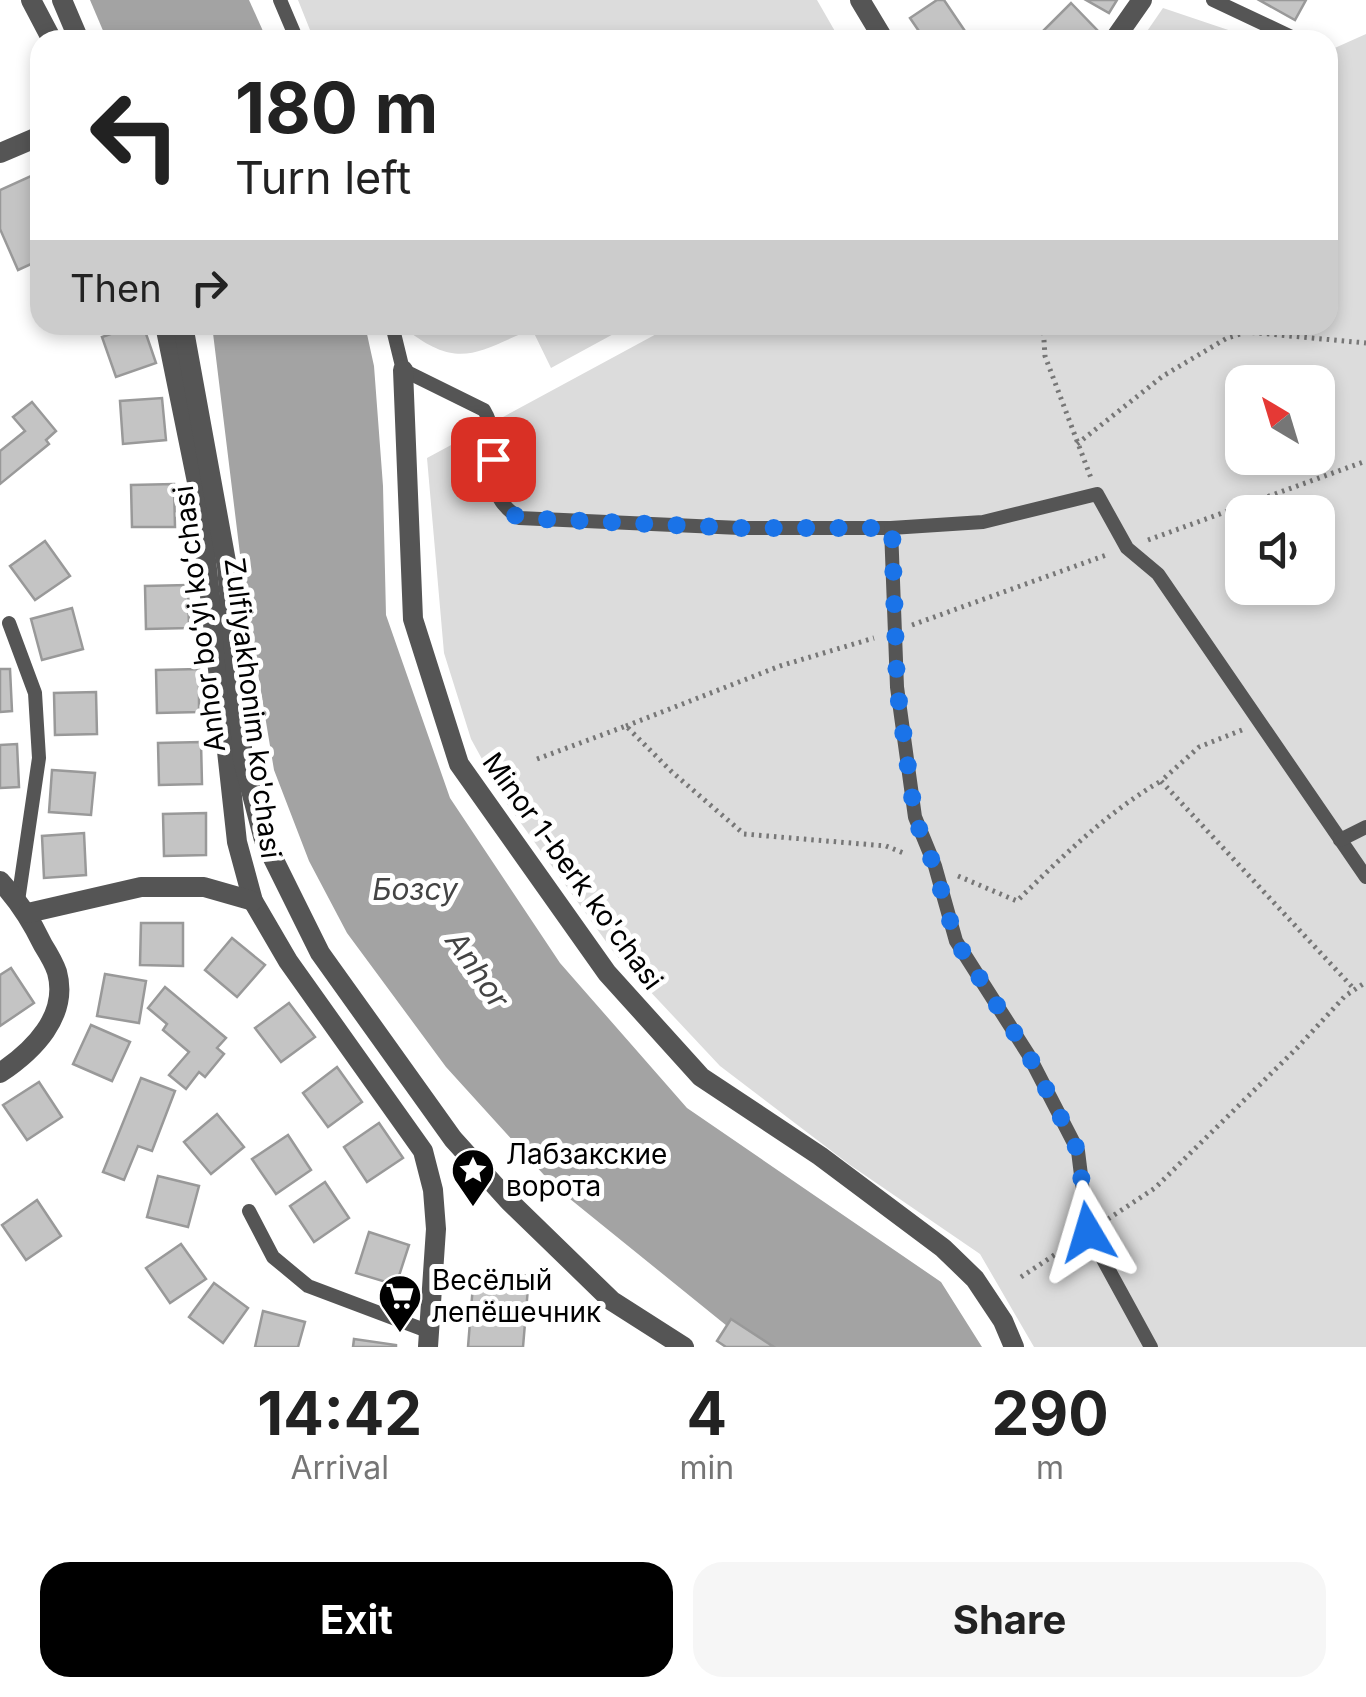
<!DOCTYPE html>
<html lang="en">
<head>
<meta charset="utf-8">
<style>
	body { margin:0; font-family:Inter,sans-serif; background:#f6f6f6; color:#222; height:100vh; display:flex; flex-direction:column; font-size:38px; white-space:nowrap }
	* { box-sizing:border-box; margin:0 }
	p { font-size:32px; color:#767676 }
	.icon { flex:none; width:55px; height:55px; fill:none; stroke:currentColor; stroke-width:2; stroke-linecap:round; stroke-linejoin:round }
	.map { position:relative; height:1347px; overflow:hidden }
	.panel { display:flex; flex-direction:column; background:#fff; flex:1 }
	.panel>* { flex:none }
	.top-card { position:absolute; left:30px; top:30px; width:1308px; height:305px; border-radius:30px; box-shadow:0 5px 15px #0003; background:#fff; color:#222; overflow:hidden }
	.needle { width:65px; rotate:322deg }
	.fabs { position:absolute; left:1225px; top:365px; display:grid; gap:20px }
	.fabs a { display:grid; place-items:center; width:110px; height:110px; border-radius:20px; background:#fff; box-shadow:0 5px 15px #0003; font-size:50px }
	.pin { position:absolute; display:grid; place-items:center; width:85px; height:85px; color:#fff; margin:-42px; border-radius:20px; box-shadow:0 5px 15px #0006 }
	.me { position:absolute; width:110px; margin:-55px; rotate:353deg; stroke-linejoin:round; filter:drop-shadow(0 0 8px #0008) }
	.turn { display:flex; align-items:center; gap:35px; height:210px; padding:0 40px; font-size:45px }
	.turn .icon { width:130px; height:130px; stroke-width:2.5 }
	.turn b { display:block; font-size:70px; line-height:85px }
	.then { display:flex; align-items:center; height:95px; padding:0 40px; background:#0003; gap:20px; font-size:38px }
	.eta { display:flex; justify-content:space-evenly; align-items:center; height:170px; text-align:center }
	.eta b { font-size:60px; font-weight:700; line-height:70px }
	.button { display:flex; gap:20px; margin-top:auto; padding:20px 40px }
	.button a { flex:1; height:115px; border-radius:30px; background:#000; color:#fff; font-size:40px; font-weight:700; line-height:115px; text-align:center }
	.button a+a { background:#f6f6f6; color:#222 }
	.map>svg:first-child { display:block }
</style>
</head>
<body>
<div class="map">
<svg width="1366" height="1347" viewBox="0 0 1366 1347">
	<rect width="100%" height="100%" fill="#fff"/>
	<g fill="#dcdcdc" fill-rule="evenodd">
		<path d="M298,0H817L840,40H314Z"/>
		<path d="M1163,8L1258,40H1141Z"/>
		<path d="M1366,34V1347H1034L980,1254L850,1165L720,1066L615,954L505,801L471,739L444,653L427,458L673,325H1328V51ZM1242,382H1318V458H1242ZM1242,512H1318V588H1242Z"/>
		<path d="M406,325H630L551,368L532,329C479,351 459,371 407,330Z"/>
	</g>
	<g fill="#a3a3a3">
		<path d="M90,0H249L267,40H107Z"/>
		<path d="M212,325H365L374,366L383,486L386,615L450,798L560,963L687,1108L941,1282L982,1347H753L554,1186L446,1067L347,933L309,861L274,770L245,595Z"/>
	</g>
	<g fill="#c4c4c4" stroke="#999" stroke-width="2.5">
		<path d="M937,0H944L971,40H925L910,18Z"/>
		<path d="M1086,0H1117L1109,13Z"/>
		<path d="M1259,0H1306L1295,20Z"/>
		<path d="M1071,3L1099,32L1091,40H1034Z"/>
		<path d="M40,172V260L18,270L0,229V190Z"/>
		<path d="M136,325H143L156,363L116,377L102,337Z"/>
		<path d="M162,398L166,440L123,444L120,401Z"/>
		<path d="M32,402L56,431L46,440L49,444L0,484V451L25,431L13,417Z"/>
		<path d="M174,484L175,527H132L131,485Z"/>
		<path d="M45,541L70,576L35,600L10,566Z"/>
		<path d="M188,585L189,628L146,629L145,586Z"/>
		<path d="M72,608L83,649L42,660L31,619Z"/>
		<path d="M0,669H10L12,711L0,712Z"/>
		<path d="M199,669V712L157,713L156,670Z"/>
		<path d="M96,692L97,734L55,735L54,693Z"/>
		<path d="M201,742L202,784L159,785L158,743Z"/>
		<path d="M17,744L19,787L0,788V745Z"/>
		<path d="M52,770L95,773L91,815L49,812Z"/>
		<path d="M206,813V855L164,856L163,814Z"/>
		<path d="M84,833L86,875L44,878L42,836Z"/>
		<path d="M141,923H183V966L140,965Z"/>
		<path d="M232,938L265,965L237,997L205,970Z"/>
		<path d="M11,968L34,1003L0,1026V975Z"/>
		<path d="M105,974L146,981L139,1023L97,1016Z"/>
		<path d="M165,987L226,1038L217,1048L224,1054L205,1077L199,1072L186,1089L169,1075L189,1052L163,1030L167,1024L148,1008Z"/>
		<path d="M289,1003L315,1037L281,1062L255,1028Z"/>
		<path d="M91,1025L130,1042L112,1081L73,1064Z"/>
		<path d="M337,1067L362,1102L328,1127L303,1093Z"/>
		<path d="M141,1078L175,1091L152,1151L138,1146L124,1180L103,1172Z"/>
		<path d="M39,1082L62,1117L27,1140L3,1105Z"/>
		<path d="M217,1114L244,1147L211,1174L184,1142Z"/>
		<path d="M379,1123L403,1158L367,1182L344,1147Z"/>
		<path d="M288,1135L311,1170L276,1194L252,1159Z"/>
		<path d="M158,1176L199,1186L188,1227L147,1217Z"/>
		<path d="M325,1182L349,1218L314,1242L290,1206Z"/>
		<path d="M37,1200L61,1236L26,1260L2,1225Z"/>
		<path d="M369,1232L409,1245L396,1285L356,1273Z"/>
		<path d="M181,1244L206,1279L170,1303L146,1268Z"/>
		<path d="M474,1272L529,1276L523,1347H468Z"/>
		<path d="M214,1283L248,1308L223,1343L189,1317Z"/>
		<path d="M263,1311L305,1322L298,1347H255Z"/>
		<path d="M731,1319L774,1347H726L717,1341Z"/>
		<path d="M354,1339L396,1345V1347H353Z"/>
	</g>
	<g fill="none" stroke-linecap="round" stroke-linejoin="round">
		<g stroke="#777" stroke-width="5" stroke-dasharray="2.5 5" stroke-linecap="butt">
			<path d="M1043,325L1045,356L1091,478"/>
			<path d="M1077,444L1163,376L1227,338L1247,332L1366,343"/>
			<path d="M1148,540L1366,461"/>
			<path d="M912,625L1109,554"/>
			<path d="M626,726L780,666L874,638"/>
			<path d="M1242,730L1199,747L1161,781L1355,990"/>
			<path d="M537,759L626,726L672,772L744,834L886,846L906,854"/>
			<path d="M958,876L1017,901C1062,857 1106,813 1161,781"/>
			<path d="M1108,1219L1155,1188L1297,1048L1345,996L1366,982"/>
			<path d="M1021,1277L1074,1242"/>
		</g>
		<g stroke="#555" stroke-width="14">
			<path d="M280,0L297,40"/>
			<path d="M1213,0L1298,40"/>
			<path d="M392,325L403,370L484,410C508,450 472,487 519,518L740,528H891L983,522L1097,494L1127,548L1158,574L1366,877"/>
			<path d="M891,528L897,687L915,817L935,866L956,941L1028,1054L1078,1151L1088,1232L1151,1347"/>
			<path d="M9,623L35,693L39,758L18,901"/>
			<path d="M1340,840L1366,827"/>
			<path d="M249,1211L273,1257L308,1286L430,1332"/>
		</g>
		<g stroke="#555" stroke-width="20">
			<path d="M31,0L52,40"/>
			<path d="M62,0L79,40"/>
			<path d="M860,0L884,40"/>
			<path d="M1114,40L1142,0"/>
			<path d="M0,153L40,136"/>
			<path d="M165,325L198,487L237,842L253,901L288,961L423,1151L433,1190L436,1229L428,1347"/>
			<path d="M183,325L227,567L243,760L264,840L320,953L453,1139L509,1201L612,1301L684,1347"/>
			<path d="M403,370L413,619L459,764L607,973L701,1077L820,1156L943,1248L975,1279L1003,1321L1014,1347"/>
			<path d="M0,881C19,901 31,920 43,945C48,953 54,963 57,972C69,1016 33,1051 0,1073"/>
			<path d="M28,913L141,887H204L253,901"/>
		</g>
	</g>
	<g fill="none" stroke-linecap="round" stroke-linejoin="round">
		<path stroke="#1a73e8" stroke-width="18" stroke-dasharray="0 32.4" d="M493,459C494,490 491,500 519,518L740,528H892L897,687L915,818L934,866L956,941L1028,1054L1078,1151L1088,1232"/>
	</g>
	<defs>
		<g id="sight-pin" transform="scale(2.25)"><path d="M0 17L-7.5 6A9.5 9.5 0 1 1 7.5 6Z" fill="#000" stroke="#fff"/><path d="M0-6L1.8-2.2L6-1.7L2.9 1.2L3.7 5.4L0 3.3L-3.7 5.4L-2.9 1.2L-6-1.7L-1.8-2.2Z" fill="#fff"/></g>
		<g id="supermarket-pin" transform="scale(2.25)"><path d="M0 17L-7.5 6A9.5 9.5 0 1 1 7.5 6Z" fill="#000" stroke="#fff"/><path d="M-6-5.5h2.5l.6 2H6L4.5 2H-2.5L-4.4-4H-6ZM-1.5 3.2a1.3 1.3 0 1 0 .1 0ZM3 3.2a1.3 1.3 0 1 0 .1 0Z" fill="#fff"/></g>
	</defs>
	<g fill-rule="evenodd">
		<use href="#sight-pin" x="473" y="1170"/>
		<use href="#supermarket-pin" x="400" y="1296"/>
	</g>
	<g text-anchor="middle" stroke-width="10" stroke-linejoin="round" paint-order="stroke">
		<g font-size="28" fill="#000" stroke="#fff">
			<text transform="translate(199 619) rotate(-97)" y="10">Anhor boʻyi koʻchasi</text>
			<text transform="translate(253 708) rotate(83)" y="10">Zulfiyakhonim ko'chasi</text>
			<text transform="translate(573 871) rotate(54)" y="10">Minor 1-berk ko'chasi</text>
		</g>
		<g font-size="28" fill="#000" stroke="#fff" text-anchor="start">
			<text x="506" y="1164">Лабзакские<tspan x="506" dy="32">ворота</tspan></text>
			<text x="432" y="1290">Весёлый<tspan x="432" dy="32">лепёшечник</tspan></text>
		</g>
		<g font-size="30" font-style="italic" fill="#444" stroke="#fff">
			<text x="415" y="900">Бозсу</text>
			<text transform="translate(477 970) rotate(55)" y="10">Anhor</text>
		</g>
	</g>
</svg>
<div class="fabs">
<a><svg class="needle" viewBox="-14 -14 28 28"><path d="M0-13l5 13h-10z" fill="#e53935"/><path d="M0 13l5-13h-10z" fill="#767676"/></svg></a>
<a><svg class="icon" aria-label="sound" viewBox="0 0 24 24"><path d="M4 9h4l5-4v14l-5-4H4zM17 9q2 3 0 6"/></svg></a>
</div>
<div class="pin" style="left:493px;top:459px;background:#d93025"><svg class="icon" aria-label="arrive" viewBox="0 0 24 24"><path d="M6 21V4h12l-3 4 3 4H6"/></svg></div>
<svg class="me" style="left:1088px;top:1232px" viewBox="-20 -20 40 40"><path d="M0-17L14 15 0 8-14 15z" fill="#1a73e8" stroke="#fff" stroke-width="4"/></svg>
<div class="top-card">
<div class="turn"><svg class="icon" aria-label="left" viewBox="0 0 24 24"><path d="M17 20v-9H6M10 6l-5 5 5 5"/></svg><div><b>180 m</b>Turn left</div></div>
<div class="then">Then<svg class="icon" aria-label="right" viewBox="0 0 24 24"><path d="M7 20v-9h11M14 6l5 5-5 5"/></svg></div>
</div>
</div>
<section class="panel">
<div class="eta">
<div><b>14:42</b><p>Arrival</p></div>
<div><b>4</b><p>min</p></div>
<div><b>290</b><p>m</p></div>
</div>
<div class="button"><a>Exit</a><a>Share</a></div>
</section>
</body>
</html>
